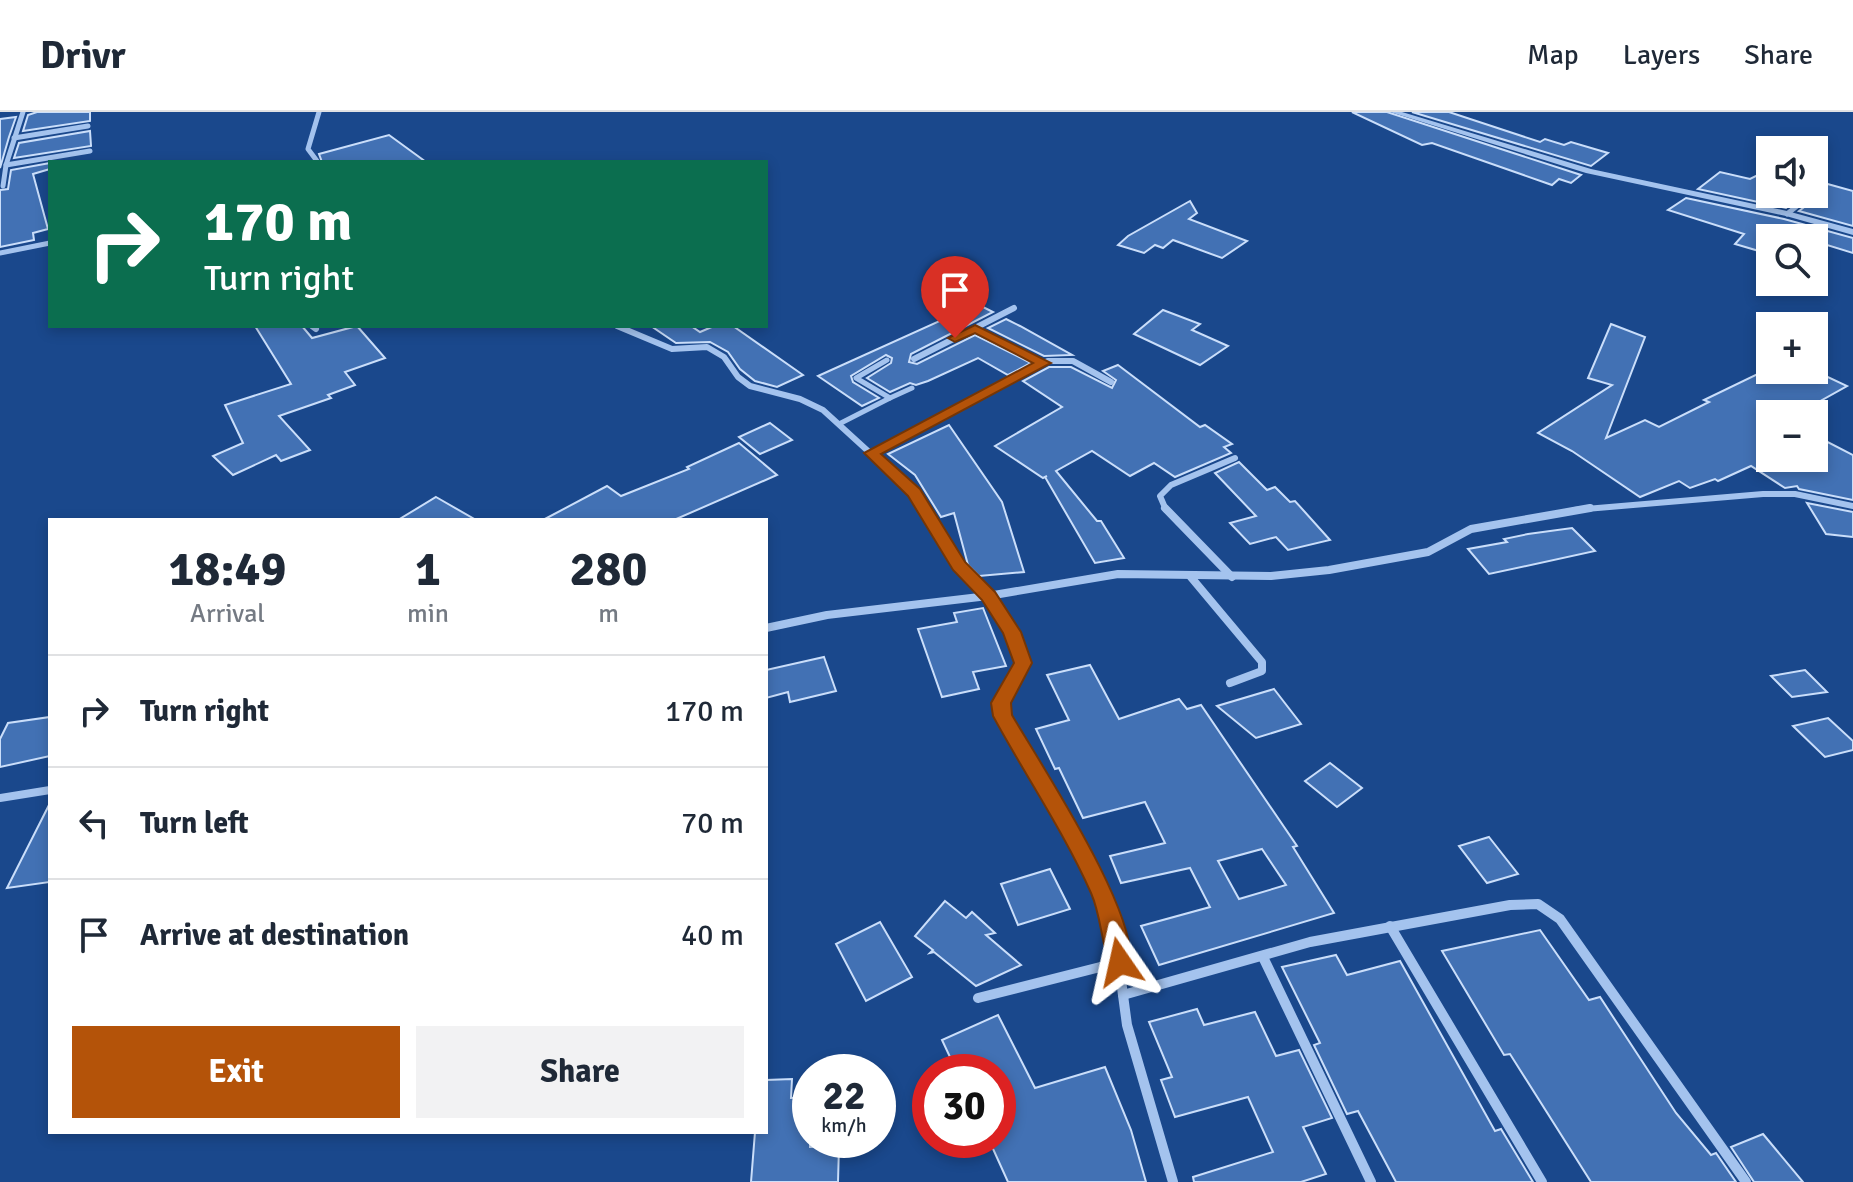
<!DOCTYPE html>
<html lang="en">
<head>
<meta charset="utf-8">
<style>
	body { margin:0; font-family:Signika,sans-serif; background:#f2f2f3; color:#1f2937; height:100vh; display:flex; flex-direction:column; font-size:30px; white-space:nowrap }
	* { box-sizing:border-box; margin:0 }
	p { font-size:26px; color:#747a83 }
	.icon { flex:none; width:44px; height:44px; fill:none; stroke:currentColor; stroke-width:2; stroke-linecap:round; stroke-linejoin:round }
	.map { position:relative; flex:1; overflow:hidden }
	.drawer { position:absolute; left:48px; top:406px; width:720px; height:616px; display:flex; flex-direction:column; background:#fff; border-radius:0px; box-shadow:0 4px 12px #0003 }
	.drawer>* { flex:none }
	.guide { position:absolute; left:48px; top:48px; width:720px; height:168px; border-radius:0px; box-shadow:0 4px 12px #0003; background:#0b6e4f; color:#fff; overflow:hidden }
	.buttons { position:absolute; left:1756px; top:24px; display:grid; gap:16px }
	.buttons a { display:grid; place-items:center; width:72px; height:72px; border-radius:0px; background:#fff; box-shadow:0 4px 12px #0003; font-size:40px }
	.speed { position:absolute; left:792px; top:942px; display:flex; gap:16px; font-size:40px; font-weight:700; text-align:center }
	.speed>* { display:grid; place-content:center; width:104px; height:104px; border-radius:50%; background:#fff; box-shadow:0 4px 12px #0003; line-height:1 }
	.speed small { font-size:20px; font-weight:400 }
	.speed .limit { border:12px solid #d22; background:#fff; color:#111 }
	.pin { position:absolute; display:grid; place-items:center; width:68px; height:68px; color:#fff; margin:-82px -34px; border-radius:50% 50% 50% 0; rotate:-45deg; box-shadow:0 0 8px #0007 }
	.pin .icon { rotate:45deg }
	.me { position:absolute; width:88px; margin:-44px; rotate:349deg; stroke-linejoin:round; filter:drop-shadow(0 0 6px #0008) }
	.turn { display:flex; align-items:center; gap:28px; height:168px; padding:0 24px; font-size:36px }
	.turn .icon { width:104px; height:104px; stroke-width:2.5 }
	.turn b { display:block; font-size:56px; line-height:68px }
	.eta { display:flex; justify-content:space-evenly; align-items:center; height:136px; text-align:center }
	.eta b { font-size:48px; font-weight:800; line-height:56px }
	.cta { display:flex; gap:16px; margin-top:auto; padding:16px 24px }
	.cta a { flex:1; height:92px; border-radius:0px; background:#b45309; color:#fff; font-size:32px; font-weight:800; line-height:92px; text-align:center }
	.cta a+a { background:#f2f2f3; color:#1f2937 }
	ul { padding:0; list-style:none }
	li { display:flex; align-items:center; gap:24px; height:112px; padding:0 24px; border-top:2px solid #e0e1e3 }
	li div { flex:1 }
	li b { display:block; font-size:30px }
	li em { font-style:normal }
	header { display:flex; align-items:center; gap:48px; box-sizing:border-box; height:112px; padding:0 40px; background:#fff; border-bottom:2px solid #e0e1e3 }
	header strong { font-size:38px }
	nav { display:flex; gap:44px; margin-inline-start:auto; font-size:28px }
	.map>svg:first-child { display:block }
</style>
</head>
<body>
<header>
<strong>Drivr</strong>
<nav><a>Map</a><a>Layers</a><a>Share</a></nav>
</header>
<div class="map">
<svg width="1853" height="1070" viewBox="0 0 1853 1070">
	<rect width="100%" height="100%" fill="#1a488c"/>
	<g fill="#4271b4" stroke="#cadefa" stroke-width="2" fill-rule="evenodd">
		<path d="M37,0H90V9L23,19L28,3Z"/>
		<path d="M1352,0H1387L1581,63L1571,71L1559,67L1552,73L1432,31L1422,33Z"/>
		<path d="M1412,0H1449L1540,30L1545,27L1564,33L1571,30L1608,41L1591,54Z"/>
		<path d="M16,5L9,25L0,56V7Z"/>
		<path d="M90,19L91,34L14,46L19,31Z"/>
		<path d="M389,23L426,50H322L319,42Z"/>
		<path d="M50,51V57L33,62L48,117L33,121L34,128L0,135V78L8,77L11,58Z"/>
		<path d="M1770,57V82H1803L1786,96L1698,77L1720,60L1750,67Z"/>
		<path d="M1824,71L1853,79V114L1799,99L1816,86V79Z"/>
		<path d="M1686,86L1784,107L1853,126V141L1814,129V126H1770L1759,139L1735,132L1744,122L1668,98Z"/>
		<path d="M1190,89L1197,101L1189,107L1247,129L1222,146L1173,128L1163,136L1155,133L1144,141L1118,133L1128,124Z"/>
		<path d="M977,192L993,200L911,242L909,250L917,252L975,223L1031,251L1008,263L978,246L928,269L916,273L910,271L890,280L867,266L891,251L892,246L886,243L851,264L853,270L879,286L862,294L818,264Z"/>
		<path d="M1163,198L1200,212L1192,218L1228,234L1200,253L1134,222Z"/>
		<path d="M1006,207L1020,214L1072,243L1044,244L988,216Z"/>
		<path d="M1611,212L1645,225L1606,326L1645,308L1659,315L1709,290L1704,288L1770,256L1789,262L1798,258H1813L1847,274L1797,302H1770V346H1814V323L1853,343V388L1799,377L1797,374L1785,376L1751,354L1718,369L1715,367L1690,376L1679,369L1640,385L1572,339L1538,321L1612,273L1588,266Z"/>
		<path d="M255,214H302L312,226L357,214L385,246L345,260L355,273L328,283L331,286L279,304L310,338L281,349L276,343L233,363L213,344L243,331L225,293L291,272Z"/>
		<path d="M651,214H691L700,220L714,214H733L803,263L777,275L755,269L740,257L728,240L710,230L676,231Z"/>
		<path d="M1118,253L1200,315L1205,313L1232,332L1224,335L1231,341L1175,365L1154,351L1130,364L1092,339L1056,359L1097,409H1101L1124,446L1095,451L1045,365L1047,364L1043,366L995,334L1062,295L1023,269L1049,255H1071L1112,276L1116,268L1103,259Z"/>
		<path d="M770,311L792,328L760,342L739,325Z"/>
		<path d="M949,313L1002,390L1024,460L979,464L968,453L954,401L941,405L915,363L888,342Z"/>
		<path d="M739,331L777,363L674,408H543L607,374L621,384L689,357L687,355Z"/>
		<path d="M1239,350L1267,378L1275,375L1290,390L1295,389L1330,428L1288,438L1276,425L1250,432L1230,411L1256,404L1215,361Z"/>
		<path d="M436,385L476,408H398Z"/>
		<path d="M1807,391L1853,400V425L1826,422Z"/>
		<path d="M1572,416L1595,439L1489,462L1468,437L1507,430L1504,427L1528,422Z"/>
		<path d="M983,496L1006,554L973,560L979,577L942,585L918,517L957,510L954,501Z"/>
		<path d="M824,545L836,579L790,590L788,580L766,586V558Z"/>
		<path d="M1090,553L1119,607L1179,587L1187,597L1201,593L1297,734L1293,735L1334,801L1159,853L1141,814L1210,795L1190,756L1121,771L1110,744L1165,731L1145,690L1083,706L1059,656L1055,657L1036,617L1069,608L1047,563ZM1262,737L1286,773L1239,787L1218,749Z"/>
		<path d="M1805,558L1827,580L1792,585L1771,564Z"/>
		<path d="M1274,577L1301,612L1256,626L1217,594Z"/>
		<path d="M50,605V644L0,655V627L8,611Z"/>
		<path d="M1828,606L1853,629V638L1825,645L1793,614Z"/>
		<path d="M1330,651L1362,676L1337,695L1305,669Z"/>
		<path d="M50,691V770L7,776Z"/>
		<path d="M1489,725L1518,762L1487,771L1459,734Z"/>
		<path d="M1050,757L1070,797L1018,813L1001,772Z"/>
		<path d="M945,789L966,806L972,800L995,821L986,823L1021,853L976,874L934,840L930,841L933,838L915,824Z"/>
		<path d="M880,810L912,865L866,889L836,832Z"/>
		<path d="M1540,818L1589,888L1600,885L1676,1001L1711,1043L1716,1041L1736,1070H1591L1510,942L1504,943L1442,839Z"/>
		<path d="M1336,843L1347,863L1400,849L1495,1019L1501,1017L1533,1070H1396L1358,999L1347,1002L1314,933L1320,931L1282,855Z"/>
		<path d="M1197,897L1204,913L1255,900L1276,944L1299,938L1332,1006L1303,1015L1326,1062L1301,1070H1194L1193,1065L1273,1040L1248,985L1175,1005L1161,968L1172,965L1149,910Z"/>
		<path d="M998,903L1035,976L1105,955L1131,1018L1146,1070H1008L989,1028H998V960H957L942,928Z"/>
		<path d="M792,967L791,986L810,985V1035L839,1034L838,1070H751L755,1020H766V968Z"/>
		<path d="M1763,1022L1803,1070H1754L1731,1035Z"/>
	</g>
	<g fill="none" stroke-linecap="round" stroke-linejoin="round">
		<g stroke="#a4c3ee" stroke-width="5">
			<path d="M887,248L856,266L890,286L912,276"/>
			<path d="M839,312L890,286"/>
		</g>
		<g stroke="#a4c3ee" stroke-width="5">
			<path d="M14,26L88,14"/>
			<path d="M317,49L308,37L319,0"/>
			<path d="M6,53L90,39"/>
			<path d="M3,74L6,53L23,0"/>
			<path d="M1787,102L1812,82"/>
			<path d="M0,141L50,131"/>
		</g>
		<g stroke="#a4c3ee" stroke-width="6">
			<path d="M1014,196L975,216L1044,251"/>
			<path d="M312,214L316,217"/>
			<path d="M617,214L672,237L707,235L724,245L738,265L750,274L800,287L823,298L914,381L924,398"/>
			<path d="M914,247L975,216"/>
			<path d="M871,341L1048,249H1073L1111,270"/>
			<path d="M1166,398L1160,384L1171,373L1235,346"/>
			<path d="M1574,398L1763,382H1795L1853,394"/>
		</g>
		<g stroke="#a4c3ee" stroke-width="8">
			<path d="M923,396L959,454L988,484L1012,520L1023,551L1001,591L1003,604L1052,690"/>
			<path d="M1165,396L1232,465"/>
			<path d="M1190,464L1262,550V559L1230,571"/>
			<path d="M766,516L827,503L988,484L1118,462L1271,464L1329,458L1428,440L1471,417L1590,396"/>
			<path d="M0,686L50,678"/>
		</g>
		<g stroke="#a4c3ee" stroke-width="10">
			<path d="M1051,688L1102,779L1114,816L1127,913L1173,1070"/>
			<path d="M1390,814L1542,1070"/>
			<path d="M1263,845L1371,1070"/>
			<path d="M1123,883L1310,830L1510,793L1538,792L1560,807L1746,1070"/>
			<path d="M978,886L1120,850"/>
		</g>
		<path fill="#a4c3ee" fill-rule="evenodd" d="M1390,0H1402L1591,57L1787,99L1853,117V123L1786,104L1586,61Z"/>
	</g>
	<path fill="#b45309" stroke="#753606" stroke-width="2" d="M975,213L1051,251L881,342L920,377L965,450L995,480L1021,520L1032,551L1011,591L1012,603C1038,648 1148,814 1128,858L1120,861L1112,858C1101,834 1102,806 1091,781C1064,720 1025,663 993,604L991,591L1014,551L1003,521L982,488L953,458L908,384L864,341L1033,251L975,221L955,230L948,226Z"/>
</svg>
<div class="buttons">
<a><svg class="icon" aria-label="sound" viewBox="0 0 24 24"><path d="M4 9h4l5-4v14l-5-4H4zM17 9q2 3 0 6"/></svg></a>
<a><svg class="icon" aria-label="search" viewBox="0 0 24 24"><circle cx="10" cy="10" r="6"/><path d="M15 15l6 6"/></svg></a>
<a>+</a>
<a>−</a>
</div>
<div class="speed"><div>22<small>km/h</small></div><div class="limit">30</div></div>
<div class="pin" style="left:955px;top:226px;background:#d93025"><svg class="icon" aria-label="arrive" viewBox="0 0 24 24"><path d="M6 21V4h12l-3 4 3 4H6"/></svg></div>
<svg class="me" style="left:1120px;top:850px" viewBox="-20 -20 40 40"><path d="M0-17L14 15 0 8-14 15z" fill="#b45309" stroke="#fff" stroke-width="4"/></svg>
<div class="guide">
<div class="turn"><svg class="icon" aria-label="right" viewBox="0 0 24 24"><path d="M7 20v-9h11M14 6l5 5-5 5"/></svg><div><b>170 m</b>Turn right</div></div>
</div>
<section class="drawer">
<div class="eta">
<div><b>18:49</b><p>Arrival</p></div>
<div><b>1</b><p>min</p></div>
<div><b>280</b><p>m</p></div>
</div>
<ul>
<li><svg class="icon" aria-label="right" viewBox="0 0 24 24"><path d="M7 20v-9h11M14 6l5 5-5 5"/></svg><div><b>Turn right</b></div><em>170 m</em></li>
<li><svg class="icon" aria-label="left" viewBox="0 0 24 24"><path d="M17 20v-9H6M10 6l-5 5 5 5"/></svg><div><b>Turn left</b></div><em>70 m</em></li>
<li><svg class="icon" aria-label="arrive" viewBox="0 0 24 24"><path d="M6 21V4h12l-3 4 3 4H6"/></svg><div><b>Arrive at destination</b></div><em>40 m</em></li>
</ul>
<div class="cta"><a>Exit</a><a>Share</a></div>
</section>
</div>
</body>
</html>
